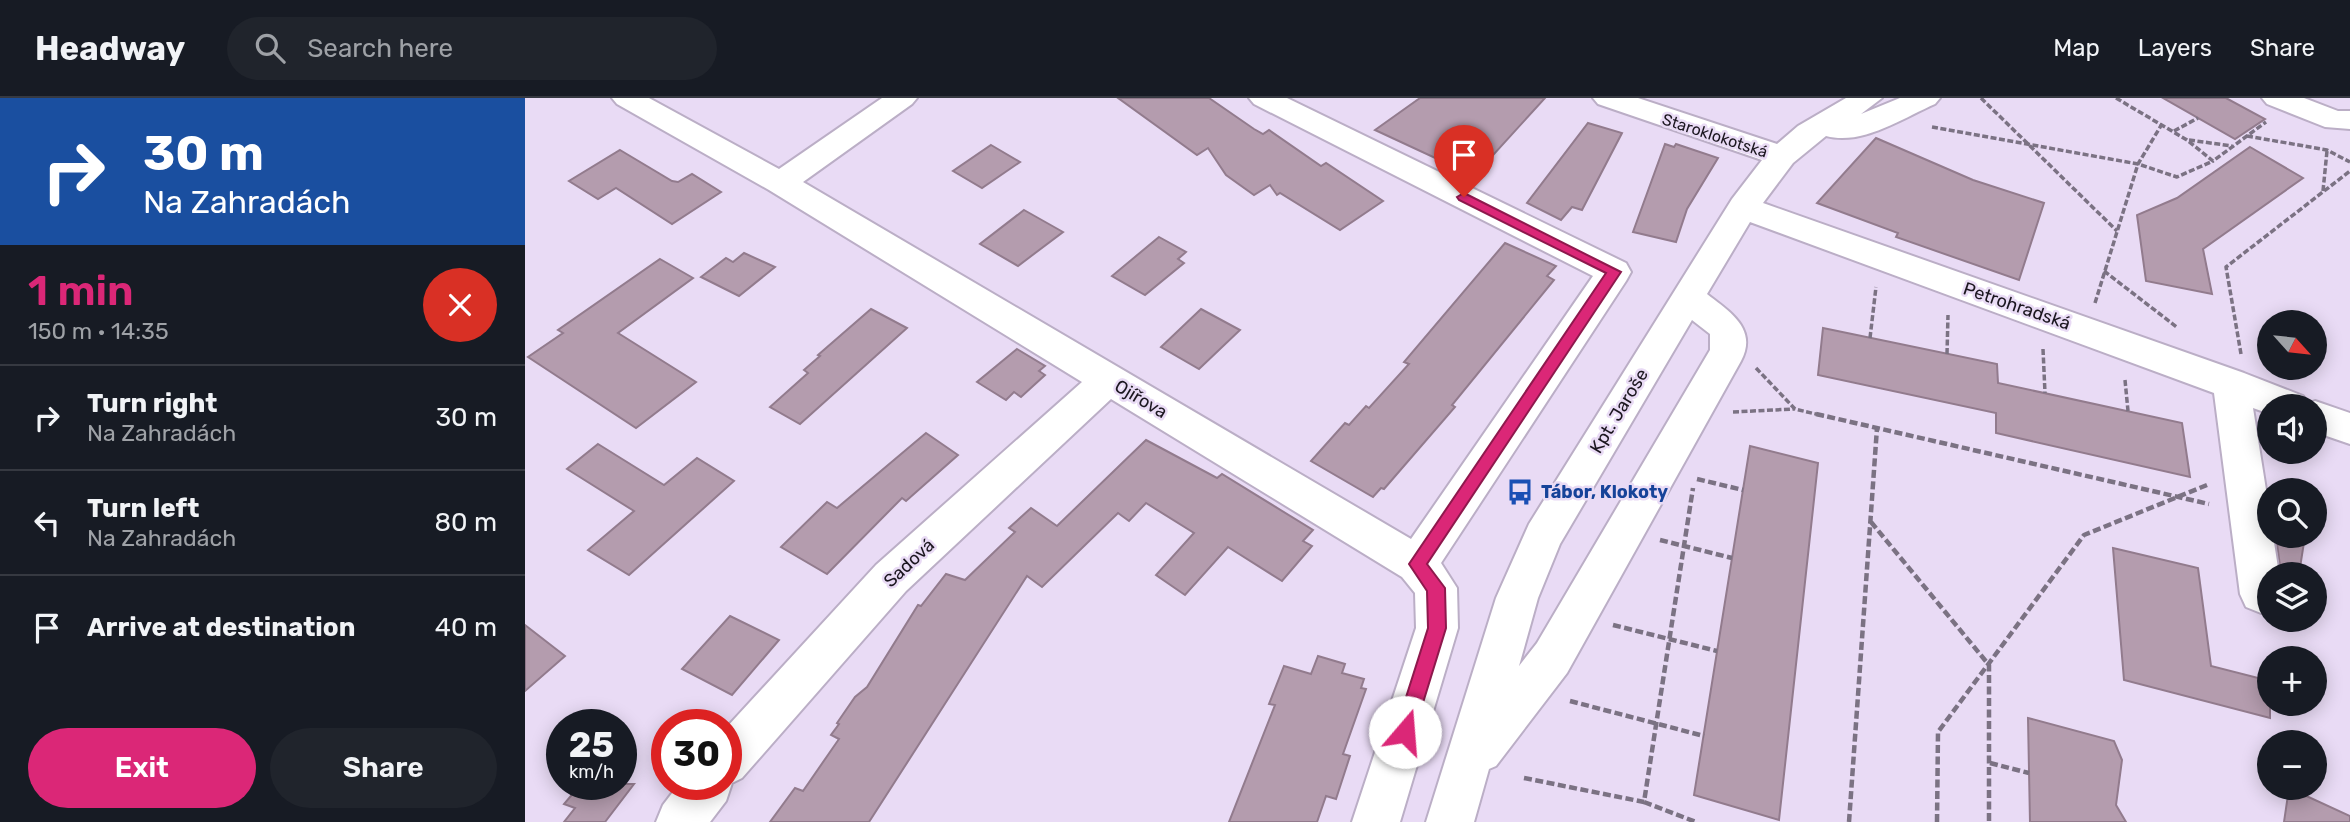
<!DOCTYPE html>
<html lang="en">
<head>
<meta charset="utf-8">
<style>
	body { margin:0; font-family:Rubik,sans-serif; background:#20242c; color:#f1f3f6; height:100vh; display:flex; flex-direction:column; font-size:26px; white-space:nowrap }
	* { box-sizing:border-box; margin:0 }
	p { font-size:23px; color:#9ea1a6 }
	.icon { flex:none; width:38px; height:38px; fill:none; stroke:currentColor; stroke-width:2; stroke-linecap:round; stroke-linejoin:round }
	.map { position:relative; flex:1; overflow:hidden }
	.drawer { display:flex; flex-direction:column; background:#171b24; width:525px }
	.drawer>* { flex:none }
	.guide { background:#1a4fa0; color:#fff; overflow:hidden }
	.needle { width:46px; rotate:117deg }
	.tools { position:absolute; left:1732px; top:212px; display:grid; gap:14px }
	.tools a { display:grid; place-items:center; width:70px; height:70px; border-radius:50%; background:#171b24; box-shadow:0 4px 18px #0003; font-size:35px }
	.speed { position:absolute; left:21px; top:611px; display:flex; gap:14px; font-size:35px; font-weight:700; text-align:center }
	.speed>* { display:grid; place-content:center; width:91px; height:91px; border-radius:50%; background:#171b24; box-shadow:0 4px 18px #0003; line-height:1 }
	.speed small { font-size:18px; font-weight:400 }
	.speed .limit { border:10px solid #d22; background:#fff; color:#111 }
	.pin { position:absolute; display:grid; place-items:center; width:60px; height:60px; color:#fff; margin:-72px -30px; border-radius:50% 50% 50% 0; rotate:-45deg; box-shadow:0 0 7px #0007 }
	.pin .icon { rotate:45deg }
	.me { position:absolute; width:77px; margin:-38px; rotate:18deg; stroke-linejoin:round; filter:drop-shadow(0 0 5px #0008) }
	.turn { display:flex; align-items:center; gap:24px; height:147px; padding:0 28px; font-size:32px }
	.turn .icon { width:91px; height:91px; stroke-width:2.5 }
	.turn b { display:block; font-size:49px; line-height:60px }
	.round { display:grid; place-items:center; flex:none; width:74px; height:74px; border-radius:37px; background:#20242c }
	.summary { display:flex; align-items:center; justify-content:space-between; height:119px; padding:0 28px }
	h1 { font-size:42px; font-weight:600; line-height:52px; color:#db2777 }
	.action { display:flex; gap:14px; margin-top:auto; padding:14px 28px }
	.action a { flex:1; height:80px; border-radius:42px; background:#db2777; color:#fff; font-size:28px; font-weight:600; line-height:80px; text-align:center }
	.action a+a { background:#20242c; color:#f1f3f6 }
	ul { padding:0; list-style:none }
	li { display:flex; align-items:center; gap:21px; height:105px; padding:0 28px; border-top:2px solid #363941 }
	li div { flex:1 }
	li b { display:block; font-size:26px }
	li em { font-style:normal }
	header { display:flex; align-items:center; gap:42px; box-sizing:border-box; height:98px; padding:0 35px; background:#171b24; border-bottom:2px solid #363941 }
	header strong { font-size:33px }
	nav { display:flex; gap:38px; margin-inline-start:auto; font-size:24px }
	.search { width:490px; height:63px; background:#20242c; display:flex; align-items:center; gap:18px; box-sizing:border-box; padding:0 24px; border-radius:38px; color:#9ea1a6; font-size:26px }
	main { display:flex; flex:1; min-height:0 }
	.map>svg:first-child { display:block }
</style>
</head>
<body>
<header>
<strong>Headway</strong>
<div class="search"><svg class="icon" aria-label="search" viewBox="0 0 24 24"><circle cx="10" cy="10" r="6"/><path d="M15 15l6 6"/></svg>Search here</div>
<nav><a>Map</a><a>Layers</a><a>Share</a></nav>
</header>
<main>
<section class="drawer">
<div class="guide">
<div class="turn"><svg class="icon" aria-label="right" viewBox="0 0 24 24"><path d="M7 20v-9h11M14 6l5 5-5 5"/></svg><div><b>30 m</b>Na Zahradách</div></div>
</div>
<div class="summary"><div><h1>1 min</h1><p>150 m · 14:35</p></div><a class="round" style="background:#d93025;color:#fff"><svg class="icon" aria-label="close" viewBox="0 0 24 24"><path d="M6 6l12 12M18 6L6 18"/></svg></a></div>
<ul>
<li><svg class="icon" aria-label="right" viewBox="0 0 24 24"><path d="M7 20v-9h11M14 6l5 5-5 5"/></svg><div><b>Turn right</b><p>Na Zahradách</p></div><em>30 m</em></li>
<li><svg class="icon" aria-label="left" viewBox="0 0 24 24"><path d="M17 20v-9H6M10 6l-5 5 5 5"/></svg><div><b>Turn left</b><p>Na Zahradách</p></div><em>80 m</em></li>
<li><svg class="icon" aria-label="arrive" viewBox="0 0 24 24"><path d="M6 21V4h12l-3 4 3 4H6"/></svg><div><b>Arrive at destination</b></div><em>40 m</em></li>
</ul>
<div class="action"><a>Exit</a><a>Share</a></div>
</section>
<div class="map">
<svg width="1825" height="724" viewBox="0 0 1825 724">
	<rect width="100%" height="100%" fill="#e9dbf5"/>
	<g fill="#b49cae" stroke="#927b8d" stroke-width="2">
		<path d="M593,0H684L729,31L738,36L744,32L796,68L801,65L858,103L815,132L755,95L752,97L745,87L729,97L701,77L683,50L672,57Z"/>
		<path d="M895,0H1020L949,78L850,32Z"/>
		<path d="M1638,0H1701L1740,21L1710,41Z"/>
		<path d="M1063,25L1097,35L1057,112L1047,109L1036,122L1002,105Z"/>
		<path d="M1351,40L1448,82L1519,105L1494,182L1371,139L1373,135L1292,105Z"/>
		<path d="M1140,46L1149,49L1151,46L1193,60L1162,111L1151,144L1108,134Z"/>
		<path d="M466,47L495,64L457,90L428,73Z"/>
		<path d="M1725,49L1778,80L1678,151L1687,196L1621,183L1612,117L1652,100Z"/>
		<path d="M95,52L147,83L153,84L167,76L196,94L147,126L91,90L73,101L44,83Z"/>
		<path d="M499,112L538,134L493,168L455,146Z"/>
		<path d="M634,139L661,154L653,161L659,165L620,197L587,178Z"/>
		<path d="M980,145L1031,168L1022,178L1029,182L927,307L930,309L859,391L856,390L848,399L786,363L820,325L824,327L841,308L844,310L884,266L879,264Z"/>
		<path d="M219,155L250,169L214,198L176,179L201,160L208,164Z"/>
		<path d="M135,161L168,180L93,235L171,284L111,330L3,259L38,235L33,232Z"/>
		<path d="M346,211L382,230L275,326L245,309L283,275L279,272L295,258L293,257Z"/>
		<path d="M676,211L715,232L674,271L636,249Z"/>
		<path d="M1298,230L1472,266L1473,285L1657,325L1665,379L1471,335V315L1293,277Z"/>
		<path d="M492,251L520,268L514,273L520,277L496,299L489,294L481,302L452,284Z"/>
		<path d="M401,335L433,357L381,403L377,400L302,476L256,449L302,404L312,410Z"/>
		<path d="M621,342L692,380L697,376L788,432L778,443L787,448L757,483L703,449L660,497L631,477L669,435L621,405L604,423L593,415L517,489L502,478L344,724H245L270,690L278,693L314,641L306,637L314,626L312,625L330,599L342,589L393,507L396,508L421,476L440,482L490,434L484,430L506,410L532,428Z"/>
		<path d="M73,346L139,387L172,360L209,383L104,477L63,452L109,413L42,371Z"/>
		<path d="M1225,348L1293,365L1254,722L1169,697Z"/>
		<path d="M1751,438H1780L1774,476H1756Z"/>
		<path d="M1588,450L1673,470L1686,568L1745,583V620L1599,582Z"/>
		<path d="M205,518L254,542L207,597L157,571Z"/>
		<path d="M0,527L40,558L0,593Z"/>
		<path d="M793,558L820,566L817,575L839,581L836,590L841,591L818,656L825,658L811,701L801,698L792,724H704L750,607L744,606L759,568L786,576Z"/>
		<path d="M1503,620L1589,643L1597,662L1591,707L1601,724H1505Z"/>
		<path d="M56,686H109L80,724H39L50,710L39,706Z"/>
		<path d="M1764,690L1825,718V724H1759Z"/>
	</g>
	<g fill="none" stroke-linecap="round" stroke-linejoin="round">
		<g stroke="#bbaec6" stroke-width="4">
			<g id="minor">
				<path d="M87,0H124L254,71L357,0H392L387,6L278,84L886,441L1068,178L729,6L724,0H762L1101,165L1106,174L1101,183L916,465L932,490L933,530L875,724H827L891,530L890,495L877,479L586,301L381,493L217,680L207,685L201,703L185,724H131L138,707L154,686H201V630L351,467L557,284L244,92L92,6Z"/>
				<path d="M1068,0H1113L1252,46L1273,28L1321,0H1357L1336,16L1375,0H1415L1410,6C1378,20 1337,48 1301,38L1268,65L1238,105L1719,275L1778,298L1782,306L1790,303L1825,315V346L1790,334V308H1745V316L1728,310L1745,417V438H1748L1754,476H1745V512L1736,515L1721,509L1715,496L1689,295L1225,124L1182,196C1205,214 1233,231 1216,263L1042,575L971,668L964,671L949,724H901L971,500L1004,426L1207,101L1237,62L1073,6ZM1167,222L1185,236V252L1012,545L994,568L1013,500L1035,446Z"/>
				<path d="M1737,0H1779L1813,13H1825V31L1800,29L1742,6Z"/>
			</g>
		</g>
		<g stroke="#7b7283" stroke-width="3.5" stroke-dasharray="6 2.5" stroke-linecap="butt">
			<path d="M1456,0L1592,133"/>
			<path d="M1591,0L1662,42L1688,63L1741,24"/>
			<path d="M1407,29L1613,66L1652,79L1688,63"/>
			<path d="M1649,33L1673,20"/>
			<path d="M1722,38L1802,52L1825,64"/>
			<path d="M1664,42L1707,48"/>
			<path d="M1798,93L1802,53"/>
			<path d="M1579,173L1653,230"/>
			<path d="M1570,205L1613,66L1637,26"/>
			<path d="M1345,240L1351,189"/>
			<path d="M1518,251L1520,295"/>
			<path d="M1422,256L1423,217"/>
			<path d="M1716,256L1701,169L1825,73"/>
			<path d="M1231,270L1270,311L1299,318"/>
			<path d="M1600,282L1603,313"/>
			<path d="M1208,314L1269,311"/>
		</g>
		<g stroke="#7b7283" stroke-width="4.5" stroke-dasharray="8 3.5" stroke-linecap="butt">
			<path d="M1291,316L1684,406"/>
			<path d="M1172,381L1218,392"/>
			<path d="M1346,424L1464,567V724"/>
			<path d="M1135,442L1207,460"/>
			<path d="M1088,527L1192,553"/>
			<path d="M1045,603L1179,638"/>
			<path d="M1465,665L1504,675"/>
			<path d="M999,680L1119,704L1168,390"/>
			<path d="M1119,704L1171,724"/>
			<path d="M1324,724L1352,330"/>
			<path d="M1412,724L1413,634L1559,437L1682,387"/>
		</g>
		<use href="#minor" fill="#fff" fill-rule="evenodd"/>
	</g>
	<path fill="#db2777" stroke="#8e194d" stroke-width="2" d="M939,95L1096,174L902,466L920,490L921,530L889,634L887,640L880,643L873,640L870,634L903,530L902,493L884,466L1081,175L934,102L932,99Z"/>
	<defs>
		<g id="bus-bare" transform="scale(2.1)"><path d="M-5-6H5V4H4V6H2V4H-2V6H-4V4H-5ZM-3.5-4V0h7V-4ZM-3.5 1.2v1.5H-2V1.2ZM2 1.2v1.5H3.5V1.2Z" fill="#1a4fb4" stroke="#e9dbf5" stroke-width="2.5" paint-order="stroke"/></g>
	</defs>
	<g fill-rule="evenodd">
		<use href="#bus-bare" x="995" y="394"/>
	</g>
	<g text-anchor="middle" stroke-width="5" stroke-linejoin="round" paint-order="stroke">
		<g font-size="16" fill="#1b161f" stroke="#e9dbf5">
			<text transform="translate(1190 37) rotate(18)" y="6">Staroklokotská</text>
		</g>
		<g font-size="18" fill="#1b161f" stroke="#e9dbf5">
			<text transform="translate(1492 208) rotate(19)" y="6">Petrohradská</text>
			<text transform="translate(616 301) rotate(31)" y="6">Ojířova</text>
			<text transform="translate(1094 313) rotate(-59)" y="6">Kpt. Jaroše</text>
			<text transform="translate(384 465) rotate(-43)" y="6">Sadová</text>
		</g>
		<g font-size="18" font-weight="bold" fill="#164399" stroke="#e9dbf5" text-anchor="start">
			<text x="1016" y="400">Tábor, Klokoty</text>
		</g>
	</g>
</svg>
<div class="tools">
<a><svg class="needle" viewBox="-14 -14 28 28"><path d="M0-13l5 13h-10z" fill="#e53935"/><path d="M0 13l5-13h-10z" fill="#9ea1a6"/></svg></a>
<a><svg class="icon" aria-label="sound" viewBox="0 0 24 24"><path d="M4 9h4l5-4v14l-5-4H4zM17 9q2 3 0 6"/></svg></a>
<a><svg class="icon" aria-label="search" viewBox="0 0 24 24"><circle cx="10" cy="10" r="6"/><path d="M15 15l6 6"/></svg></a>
<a><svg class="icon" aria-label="layers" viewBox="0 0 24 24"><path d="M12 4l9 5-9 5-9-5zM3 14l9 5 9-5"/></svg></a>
<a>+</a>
<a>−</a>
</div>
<div class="speed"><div>25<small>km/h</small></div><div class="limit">30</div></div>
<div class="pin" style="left:939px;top:99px;background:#d93025"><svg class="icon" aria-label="arrive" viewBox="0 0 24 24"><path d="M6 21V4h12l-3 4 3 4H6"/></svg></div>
<svg class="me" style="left:880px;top:634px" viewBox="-20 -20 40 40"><circle r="19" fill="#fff"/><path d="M0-13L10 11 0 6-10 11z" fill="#db2777"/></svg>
</div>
</main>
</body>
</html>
